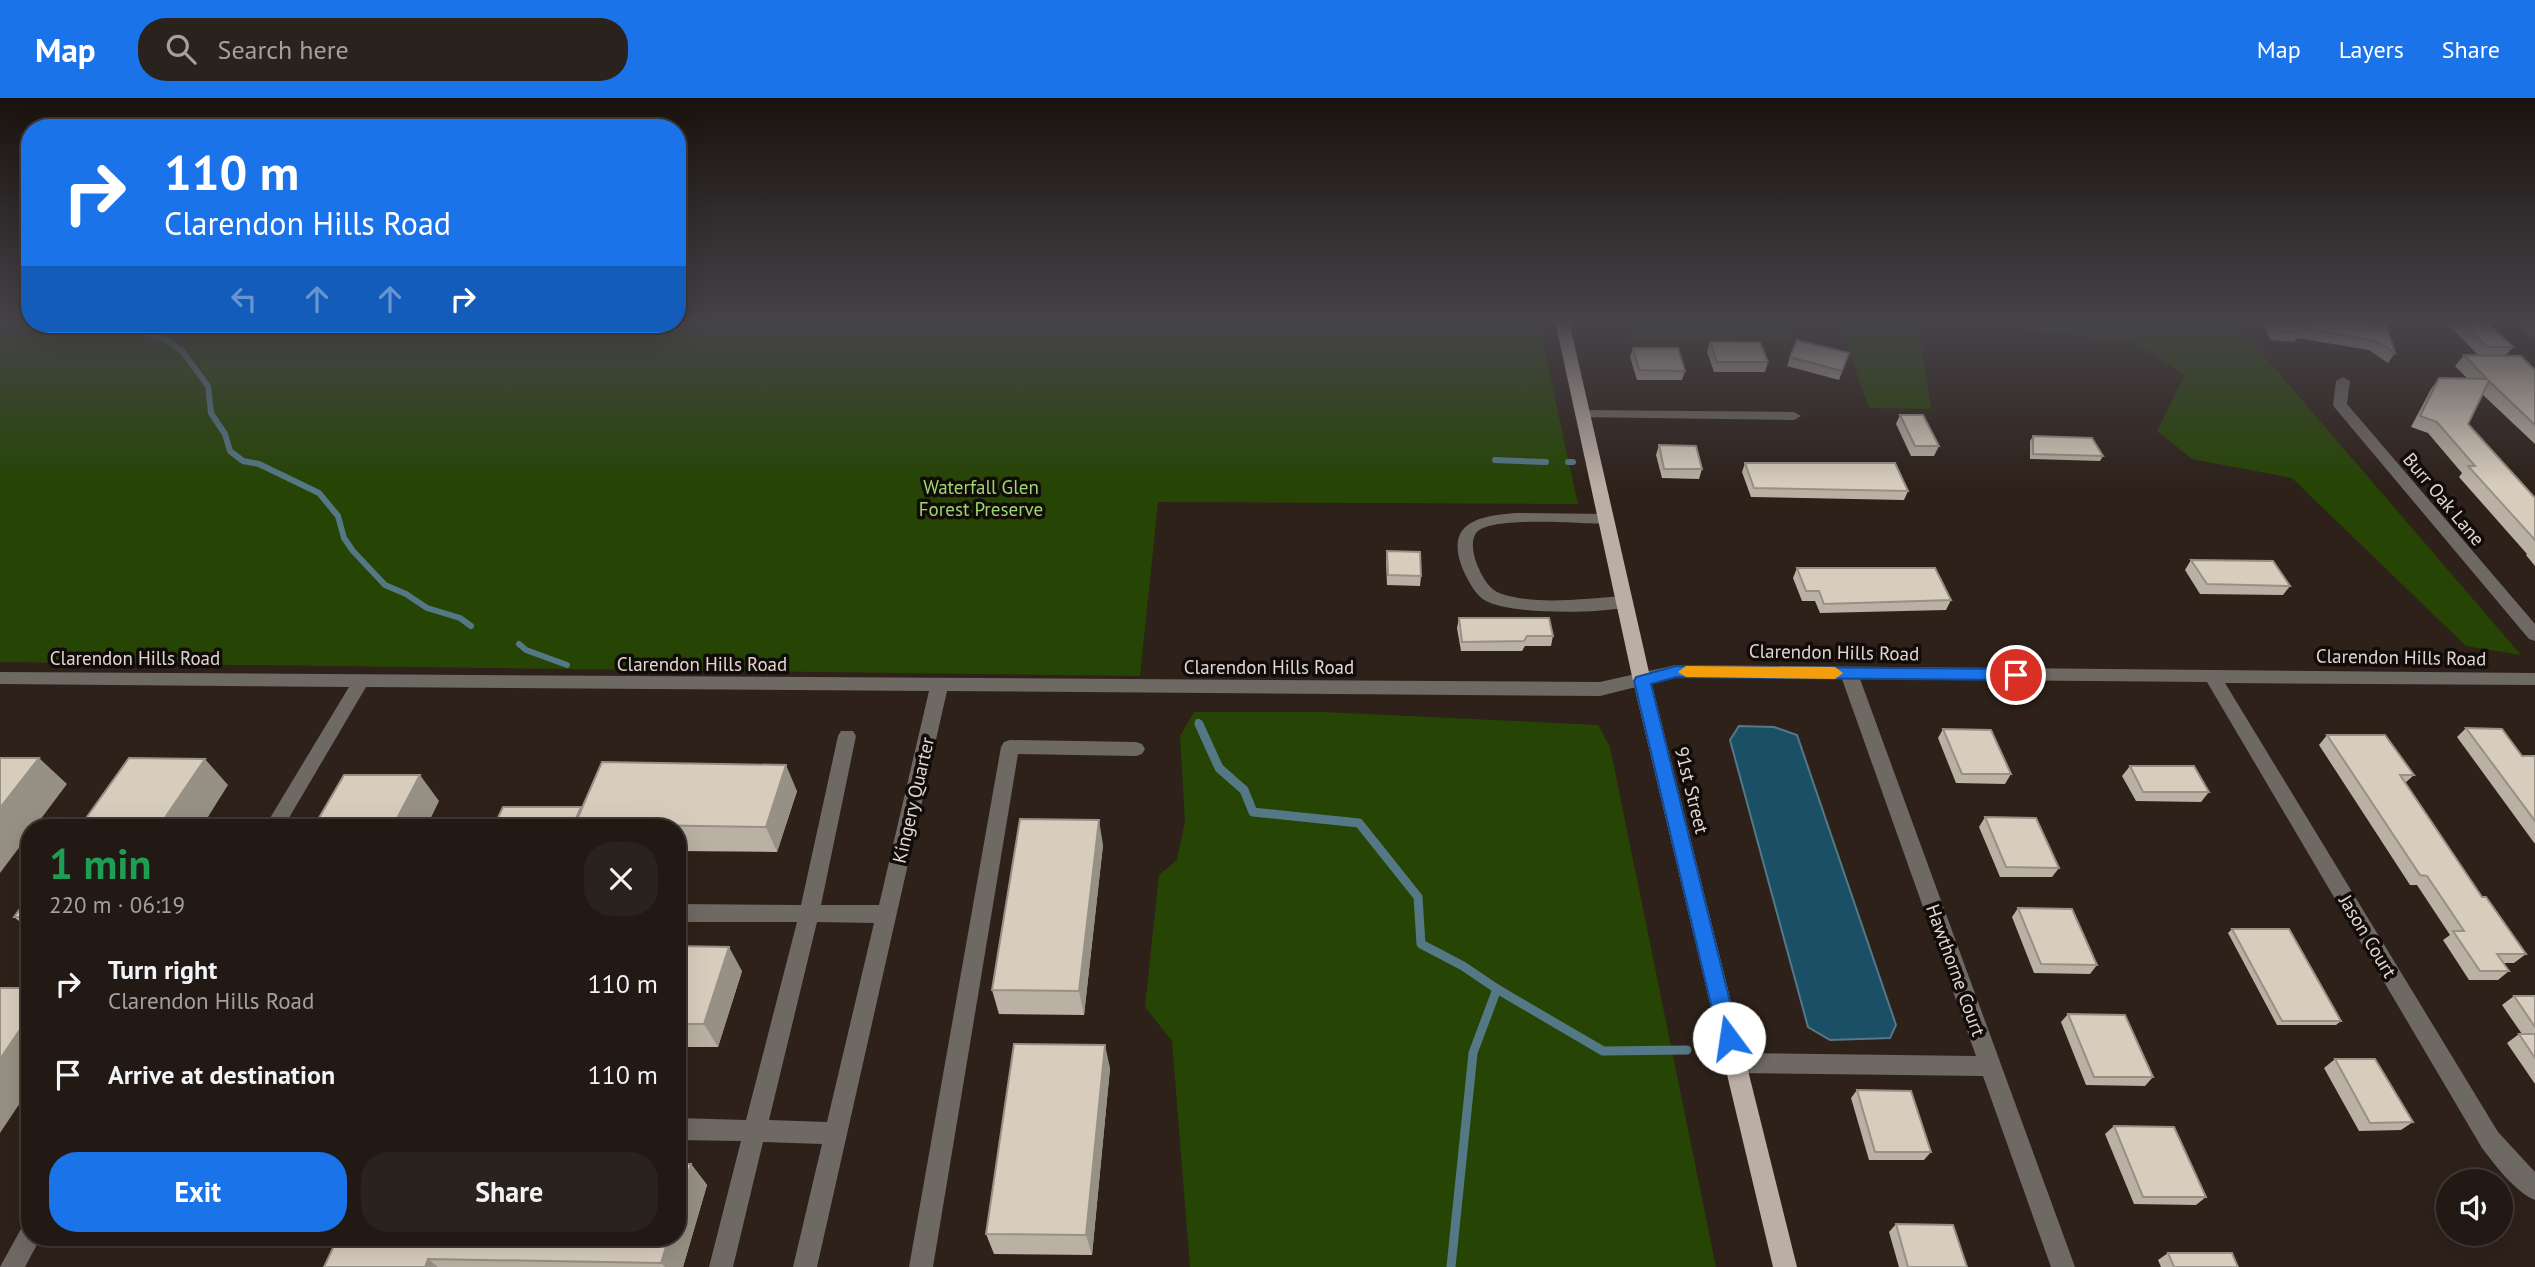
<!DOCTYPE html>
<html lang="en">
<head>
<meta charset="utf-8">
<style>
	body { margin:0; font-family:"PT Sans",sans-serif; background:#2a221d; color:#f1f3f6; height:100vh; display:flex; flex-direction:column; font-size:26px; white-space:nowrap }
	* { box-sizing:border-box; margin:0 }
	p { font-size:23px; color:#a2a0a0 }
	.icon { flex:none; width:38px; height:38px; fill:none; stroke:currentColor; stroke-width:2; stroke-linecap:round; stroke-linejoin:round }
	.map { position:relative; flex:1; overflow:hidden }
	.details { position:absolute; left:21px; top:721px; width:665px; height:427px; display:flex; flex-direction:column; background:#221914; border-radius:28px; box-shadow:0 7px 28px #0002,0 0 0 2px #3f3834 }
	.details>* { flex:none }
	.hud { position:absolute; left:21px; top:21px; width:665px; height:214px; border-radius:28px; box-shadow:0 7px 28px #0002,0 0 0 2px #3f3834; background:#1a73e8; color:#fff; overflow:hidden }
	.controls { position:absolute; left:2436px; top:1071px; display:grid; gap:14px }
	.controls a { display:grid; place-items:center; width:77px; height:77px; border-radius:50%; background:#221914; box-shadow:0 7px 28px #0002,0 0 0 2px #3f3834; font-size:35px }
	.pin { position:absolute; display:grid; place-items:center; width:60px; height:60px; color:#fff; margin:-30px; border:4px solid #fff; border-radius:50%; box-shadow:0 2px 7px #0007 }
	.me { position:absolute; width:77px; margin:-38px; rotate:346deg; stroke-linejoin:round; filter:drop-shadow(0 0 5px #0008) }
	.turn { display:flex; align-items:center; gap:24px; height:147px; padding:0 28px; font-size:32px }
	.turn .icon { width:91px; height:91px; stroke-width:2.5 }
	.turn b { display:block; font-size:49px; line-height:60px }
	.lanes { display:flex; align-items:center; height:66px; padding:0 28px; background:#0003; justify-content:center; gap:35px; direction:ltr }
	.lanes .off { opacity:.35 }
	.round { display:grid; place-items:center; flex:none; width:74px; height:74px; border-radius:28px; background:#2a221d }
	.overview { display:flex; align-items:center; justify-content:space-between; height:119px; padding:0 28px }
	h1 { font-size:42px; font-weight:800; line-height:52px; color:#1e9e55 }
	.cta { display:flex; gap:14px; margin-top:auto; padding:14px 28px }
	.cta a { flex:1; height:80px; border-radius:28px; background:#1a73e8; color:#fff; font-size:28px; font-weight:800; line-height:80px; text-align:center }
	.cta a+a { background:#2a221d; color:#f1f3f6 }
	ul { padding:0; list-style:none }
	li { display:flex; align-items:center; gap:21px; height:91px; padding:0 28px }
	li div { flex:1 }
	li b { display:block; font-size:26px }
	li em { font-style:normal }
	header { display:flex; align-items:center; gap:42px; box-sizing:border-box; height:98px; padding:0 35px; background:#1a73e8; color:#fff }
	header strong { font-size:33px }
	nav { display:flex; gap:38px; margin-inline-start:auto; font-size:24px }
	.search { width:490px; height:63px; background:#2a221d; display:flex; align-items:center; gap:18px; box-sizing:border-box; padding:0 24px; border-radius:28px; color:#a2a0a0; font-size:26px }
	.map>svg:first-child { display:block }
</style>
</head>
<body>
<header>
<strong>Map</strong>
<div class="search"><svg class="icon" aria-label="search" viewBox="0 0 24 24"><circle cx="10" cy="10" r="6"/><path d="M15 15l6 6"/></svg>Search here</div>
<nav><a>Map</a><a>Layers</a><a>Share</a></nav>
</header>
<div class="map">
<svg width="2535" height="1169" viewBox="0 0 2535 1169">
	<rect width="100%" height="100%" fill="#2e211a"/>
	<g fill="#264504">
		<path d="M0,223H30V226L1538,223L1578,406L1158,404L1140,578L0,564Z"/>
		<path d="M1917,223L1931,311L1869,310L1839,224H1788L1792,241L1630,243L1628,224Z"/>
		<path d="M1953,223H2234L2521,557L2466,548L2292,380L2192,361L2157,333L2185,277L2135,245Z"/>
		<path d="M1194,614H1322L1598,627L1610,649L1716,1169H1190L1172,943L1145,909L1159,777L1177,762L1185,723L1180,638Z"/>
	</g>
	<path fill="#1a4f66" stroke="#557886" stroke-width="2" d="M1739,628L1774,629L1797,637L1896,927L1890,940L1830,942L1808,929L1730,642Z"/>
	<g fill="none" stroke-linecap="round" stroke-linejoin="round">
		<g stroke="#557886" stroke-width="6">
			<path d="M115,226L163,240L182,253L208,288L211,315L225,336L230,353L243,363L259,366L319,395L338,418L344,440L353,453L385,487L406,496L427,510L460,520L471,528"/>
			<path d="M1495,362L1546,364"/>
			<path d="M1568,364H1573"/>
			<path d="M519,546L526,552L567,567"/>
			<path d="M1198,624L1200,627"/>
		</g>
		<g stroke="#557886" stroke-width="9">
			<path d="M1199,626L1219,670L1244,692L1253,714L1359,725L1418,799L1421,846L1463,868L1497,891L1473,955L1451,1169"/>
			<path d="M1497,891L1603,953L1687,952"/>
		</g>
		<g fill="#6f6964" fill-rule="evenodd">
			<path d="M2517,223H2531L2535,227V239L2530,238Z"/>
			<path d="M2343,279L2350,283L2347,306L2535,526V543L2529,541L2335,310L2333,307L2336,283Z"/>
			<path d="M1582,312L1794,314L1801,318L1794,322L1577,319L1575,316L1577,313Z"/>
			<path d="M1516,415L1606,416L1614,421L1606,426C1581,426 1496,418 1478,433C1470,440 1473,455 1476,464C1481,476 1488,492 1502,496C1540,508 1586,500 1625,498L1633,504L1631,508C1604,516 1511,517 1486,503C1476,498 1469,484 1464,474C1443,425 1477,418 1516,415Z"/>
			<path d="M1676,567L2535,575V587L2225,585L2498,1034L2535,1074V1102C2514,1093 2496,1068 2482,1050L2207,584L1860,581L2075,1169H2051L1983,978L1735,975L1727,972L1724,965L1727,958L1735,955L1976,958L1842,581L1676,579L1600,598L947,593L817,1169H793L822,1046L763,1044L733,1169H709L741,1043L677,1042V1020L746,1022L797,824H677V806L801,807L838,638L841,633H853L856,638L821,807H879L929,593L366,589L283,730H264L349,589L0,586V574L1600,584ZM817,824L874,825L827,1024L769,1022Z"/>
			<path d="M1010,642L1136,644L1142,646L1145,651L1142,656L1136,658L1018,656L933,1169H909L1001,649L1004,644Z"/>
			<path d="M30,1125V1139H41L25,1169H0L22,1129Z"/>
		</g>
		<path fill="#bbaea4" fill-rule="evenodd" d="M1555,223H1569L1651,583L1797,1169H1773L1633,583Z"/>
	</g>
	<g fill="#bab0a3">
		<path d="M2261,223H2369L2395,255L2388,265L2369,252L2297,240L2294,244L2271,242Z"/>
		<path d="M2445,223H2486L2513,249L2506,257L2535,272V346L2482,296L2468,326L2535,400V468L2526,457L2527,456L2459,379L2462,375L2428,335L2411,329L2431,291L2439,280H2467L2455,268L2464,257H2478Z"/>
		<path d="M1710,244L1768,264L1765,274H1714L1707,254Z"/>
		<path d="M1633,250L1685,273L1682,282H1637L1630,259Z"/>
		<path d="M1849,255L1839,282L1787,268L1790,259Z"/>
		<path d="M1900,317L1939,348L1934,358H1911L1896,326Z"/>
		<path d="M2033,338L2103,358L2100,363L2030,361V343Z"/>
		<path d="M1659,347L1702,371L1699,381L1662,380L1656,357Z"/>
		<path d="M1745,365L1908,393L1904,402L1751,399L1742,374Z"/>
		<path d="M1387,453L1421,478L1420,488L1387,487L1386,463Z"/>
		<path d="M2191,462L2290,488L2283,497L2200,496L2185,472Z"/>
		<path d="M1797,470L1951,502L1946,512L1820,515L1815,503H1802L1793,480Z"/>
		<path d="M1459,520L1553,538L1551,548H1525L1522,553H1461L1457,530Z"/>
		<path d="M2466,630L2522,658H2535V746L2457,639Z"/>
		<path d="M1943,631L2011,676L2005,686L1956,685L1938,640Z"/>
		<path d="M2327,637L2414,677L2405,685L2482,799L2526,856L2514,865H2503L2509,873L2498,882H2469L2443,842L2450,837L2417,787H2410L2319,647Z"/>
		<path d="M2130,668L2209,694L2201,704L2136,703L2122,678Z"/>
		<path d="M797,693L777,754L677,753V730H493Z"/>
		<path d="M1985,719L2059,770L2052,779H2000L1979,729Z"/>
		<path d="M1103,747L1084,917L999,916L992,892Z"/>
		<path d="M30,797V832L14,819Z"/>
		<path d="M2018,810L2097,867L2090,876L2034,875L2012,819Z"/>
		<path d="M2232,831L2341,923L2336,927H2277L2228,835Z"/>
		<path d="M677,848L742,873L718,949H677Z"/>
		<path d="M2514,898H2535V986L2507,945L2519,936H2522L2502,907Z"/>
		<path d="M2068,916L2153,979L2145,988L2086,987L2061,924Z"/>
		<path d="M2335,961L2413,1024L2401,1032L2359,1033L2324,970Z"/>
		<path d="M1110,970L1092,1157L994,1156L986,1136Z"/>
		<path d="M1857,992L1931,1054L1924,1062H1869L1851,1000Z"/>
		<path d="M2114,1028L2206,1099L2196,1107L2134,1106L2105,1036Z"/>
		<path d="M691,1066L707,1087L683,1169H324L440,1141Z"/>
		<path d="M1896,1126L1967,1169H1899L1889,1134Z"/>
		<path d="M2168,1155L2238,1169H2161L2158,1162Z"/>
	</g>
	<g fill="#979084">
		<path d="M39,660L67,686L34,730H30V735L0,775V710Z"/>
		<path d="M205,661L228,687L201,730H158Z"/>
		<path d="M786,667L797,693L777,754L766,729Z"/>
		<path d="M420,677L439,703L426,730H392Z"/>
		<path d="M1099,722L1103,747L1084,917L1079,893Z"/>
		<path d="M729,849L742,873L718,949L704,926Z"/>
		<path d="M30,917V990L0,1035V961Z"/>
		<path d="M1105,947L1110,970L1092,1157L1086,1137Z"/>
		<path d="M691,1066L707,1087L683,1169H665L661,1165L669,1139H677V1111Z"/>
		<path d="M428,1161L438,1169H425Z"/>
	</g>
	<g fill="#d8cdbd" stroke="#979084" stroke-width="2">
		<path d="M2272,223H2369L2386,226L2395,255L2376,243L2297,229L2301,235L2277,233Z"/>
		<path d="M2461,223H2486L2513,249H2487Z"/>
		<path d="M1797,242L1849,255L1842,273L1790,259Z"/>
		<path d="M1710,244H1760L1768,264H1717Z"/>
		<path d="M1633,250H1678L1685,273L1639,272Z"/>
		<path d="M2464,257L2521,258L2535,272V327L2489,283L2468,326L2535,400V442L2468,368H2475L2437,324L2420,318L2439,280L2487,281Z"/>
		<path d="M1900,317H1923L1939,348H1915Z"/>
		<path d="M2033,338L2092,340L2103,358L2033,356Z"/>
		<path d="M1659,347L1696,348L1702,371H1664Z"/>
		<path d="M1745,365H1895L1908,393L1754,390Z"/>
		<path d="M1387,453L1420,454L1421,478L1388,477Z"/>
		<path d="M2191,462L2273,463L2290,488L2207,486Z"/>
		<path d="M1797,470H1935L1951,502L1824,506L1819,493H1806Z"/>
		<path d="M1459,520H1549L1553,538H1527L1524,543L1462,544Z"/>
		<path d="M2466,630L2502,631L2522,658H2535V723Z"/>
		<path d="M1943,631L1991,632L2011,676H1962Z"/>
		<path d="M2327,637H2385L2414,677H2400L2482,799H2486L2526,856H2497L2509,873H2480L2453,833H2464L2427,778L2420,777Z"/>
		<path d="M0,660H39L0,710Z"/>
		<path d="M129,660L205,661L158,730H79Z"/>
		<path d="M602,664L786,667L766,729L575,726Z"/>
		<path d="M2130,668H2194L2209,694H2143Z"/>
		<path d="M344,677H420L392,730H313Z"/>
		<path d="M503,709H581L572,730H493Z"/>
		<path d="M1985,719L2036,720L2059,770L2006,769Z"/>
		<path d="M1020,721L1099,722L1079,893L992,892Z"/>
		<path d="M30,797V819H14Z"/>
		<path d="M2018,810L2072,811L2097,867L2041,866Z"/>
		<path d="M2232,831H2289L2341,923H2282Z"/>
		<path d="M677,848L729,849L704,926H677Z"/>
		<path d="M0,890H30V917L0,961Z"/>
		<path d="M2514,898H2535V929Z"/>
		<path d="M2068,916L2125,917L2153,979H2094Z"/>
		<path d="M2519,936H2535V960Z"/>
		<path d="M1014,946L1105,947L1086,1137L986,1136Z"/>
		<path d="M2335,961H2375L2413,1024L2370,1025Z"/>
		<path d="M1857,992L1911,993L1931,1054H1875Z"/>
		<path d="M2114,1028L2174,1029L2206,1099H2143Z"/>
		<path d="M677,1066H691L677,1111Z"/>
		<path d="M1896,1126L1953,1127L1967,1169H1908Z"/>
		<path d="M338,1139L440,1141V1139H669L661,1165L428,1161L425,1169H324Z"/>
		<path d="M2168,1155H2232L2238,1169H2174Z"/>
	</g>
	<linearGradient id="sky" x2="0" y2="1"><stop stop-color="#19120e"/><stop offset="0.58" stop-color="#464349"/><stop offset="1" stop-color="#464349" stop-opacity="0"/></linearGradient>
	<rect width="2535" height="387" fill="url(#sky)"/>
	<path fill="#1a73e8" stroke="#114b97" stroke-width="2" d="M1676,568L2016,571L2024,577L2016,582L1676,579L1651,586L1739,940L1736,946L1729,949L1722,946L1719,940L1634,583L1636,579Z"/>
	<path fill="#f59e0b" d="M1686,568L1835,569L1843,575L1835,581L1686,579L1678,574Z"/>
	<g text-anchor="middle" stroke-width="7" stroke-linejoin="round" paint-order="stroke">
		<g font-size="19" fill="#9ed673" stroke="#120c09">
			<text x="981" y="396">Waterfall Glen<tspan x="981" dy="22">Forest Preserve</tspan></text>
		</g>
		<g font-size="19" fill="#e0d6d1" stroke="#120c09">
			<text transform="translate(2444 401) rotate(50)" y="7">Burr Oak Lane</text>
			<text transform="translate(1834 554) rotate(1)" y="7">Clarendon Hills Road</text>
			<text transform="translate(2401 559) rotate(1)" y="7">Clarendon Hills Road</text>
			<text x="135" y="567">Clarendon Hills Road</text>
			<text x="702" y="573">Clarendon Hills Road</text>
			<text x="1269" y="576">Clarendon Hills Road</text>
			<text transform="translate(1692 692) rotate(76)" y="7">91st Street</text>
			<text transform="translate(913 702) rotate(-77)" y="7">Kingery Quarter</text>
			<text transform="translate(2368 838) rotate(59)" y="7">Jason Court</text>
			<text transform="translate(1956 872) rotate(70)" y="7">Hawthorne Court</text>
		</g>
	</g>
</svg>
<div class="controls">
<a><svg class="icon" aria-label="sound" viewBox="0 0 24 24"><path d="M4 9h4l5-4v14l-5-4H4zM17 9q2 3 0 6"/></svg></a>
</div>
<div class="pin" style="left:2016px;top:577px;background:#d93025"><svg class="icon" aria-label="arrive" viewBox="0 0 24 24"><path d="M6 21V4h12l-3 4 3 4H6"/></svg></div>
<svg class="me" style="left:1729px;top:940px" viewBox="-20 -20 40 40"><circle r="19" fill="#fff"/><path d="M0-13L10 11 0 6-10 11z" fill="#1a73e8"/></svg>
<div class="hud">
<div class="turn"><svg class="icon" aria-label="right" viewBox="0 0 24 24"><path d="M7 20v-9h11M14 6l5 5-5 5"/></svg><div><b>110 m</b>Clarendon Hills Road</div></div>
<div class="lanes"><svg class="icon off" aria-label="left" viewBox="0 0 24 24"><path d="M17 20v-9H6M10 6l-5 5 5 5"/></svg><svg class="icon off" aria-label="ahead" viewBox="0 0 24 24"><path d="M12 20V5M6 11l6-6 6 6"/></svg><svg class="icon off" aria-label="ahead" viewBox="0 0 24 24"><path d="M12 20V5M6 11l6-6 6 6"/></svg><svg class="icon" aria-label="right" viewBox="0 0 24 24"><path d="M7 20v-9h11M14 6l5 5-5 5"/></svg></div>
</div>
<section class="details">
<div class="overview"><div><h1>1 min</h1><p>220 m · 06:19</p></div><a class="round"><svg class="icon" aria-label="close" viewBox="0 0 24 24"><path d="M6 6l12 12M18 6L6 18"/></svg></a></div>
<ul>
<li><svg class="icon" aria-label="right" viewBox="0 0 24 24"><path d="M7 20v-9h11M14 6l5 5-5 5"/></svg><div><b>Turn right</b><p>Clarendon Hills Road</p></div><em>110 m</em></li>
<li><svg class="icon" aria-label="arrive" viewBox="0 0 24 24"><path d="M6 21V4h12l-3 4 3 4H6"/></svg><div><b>Arrive at destination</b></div><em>110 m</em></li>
</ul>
<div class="cta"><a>Exit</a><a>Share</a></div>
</section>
</div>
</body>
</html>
